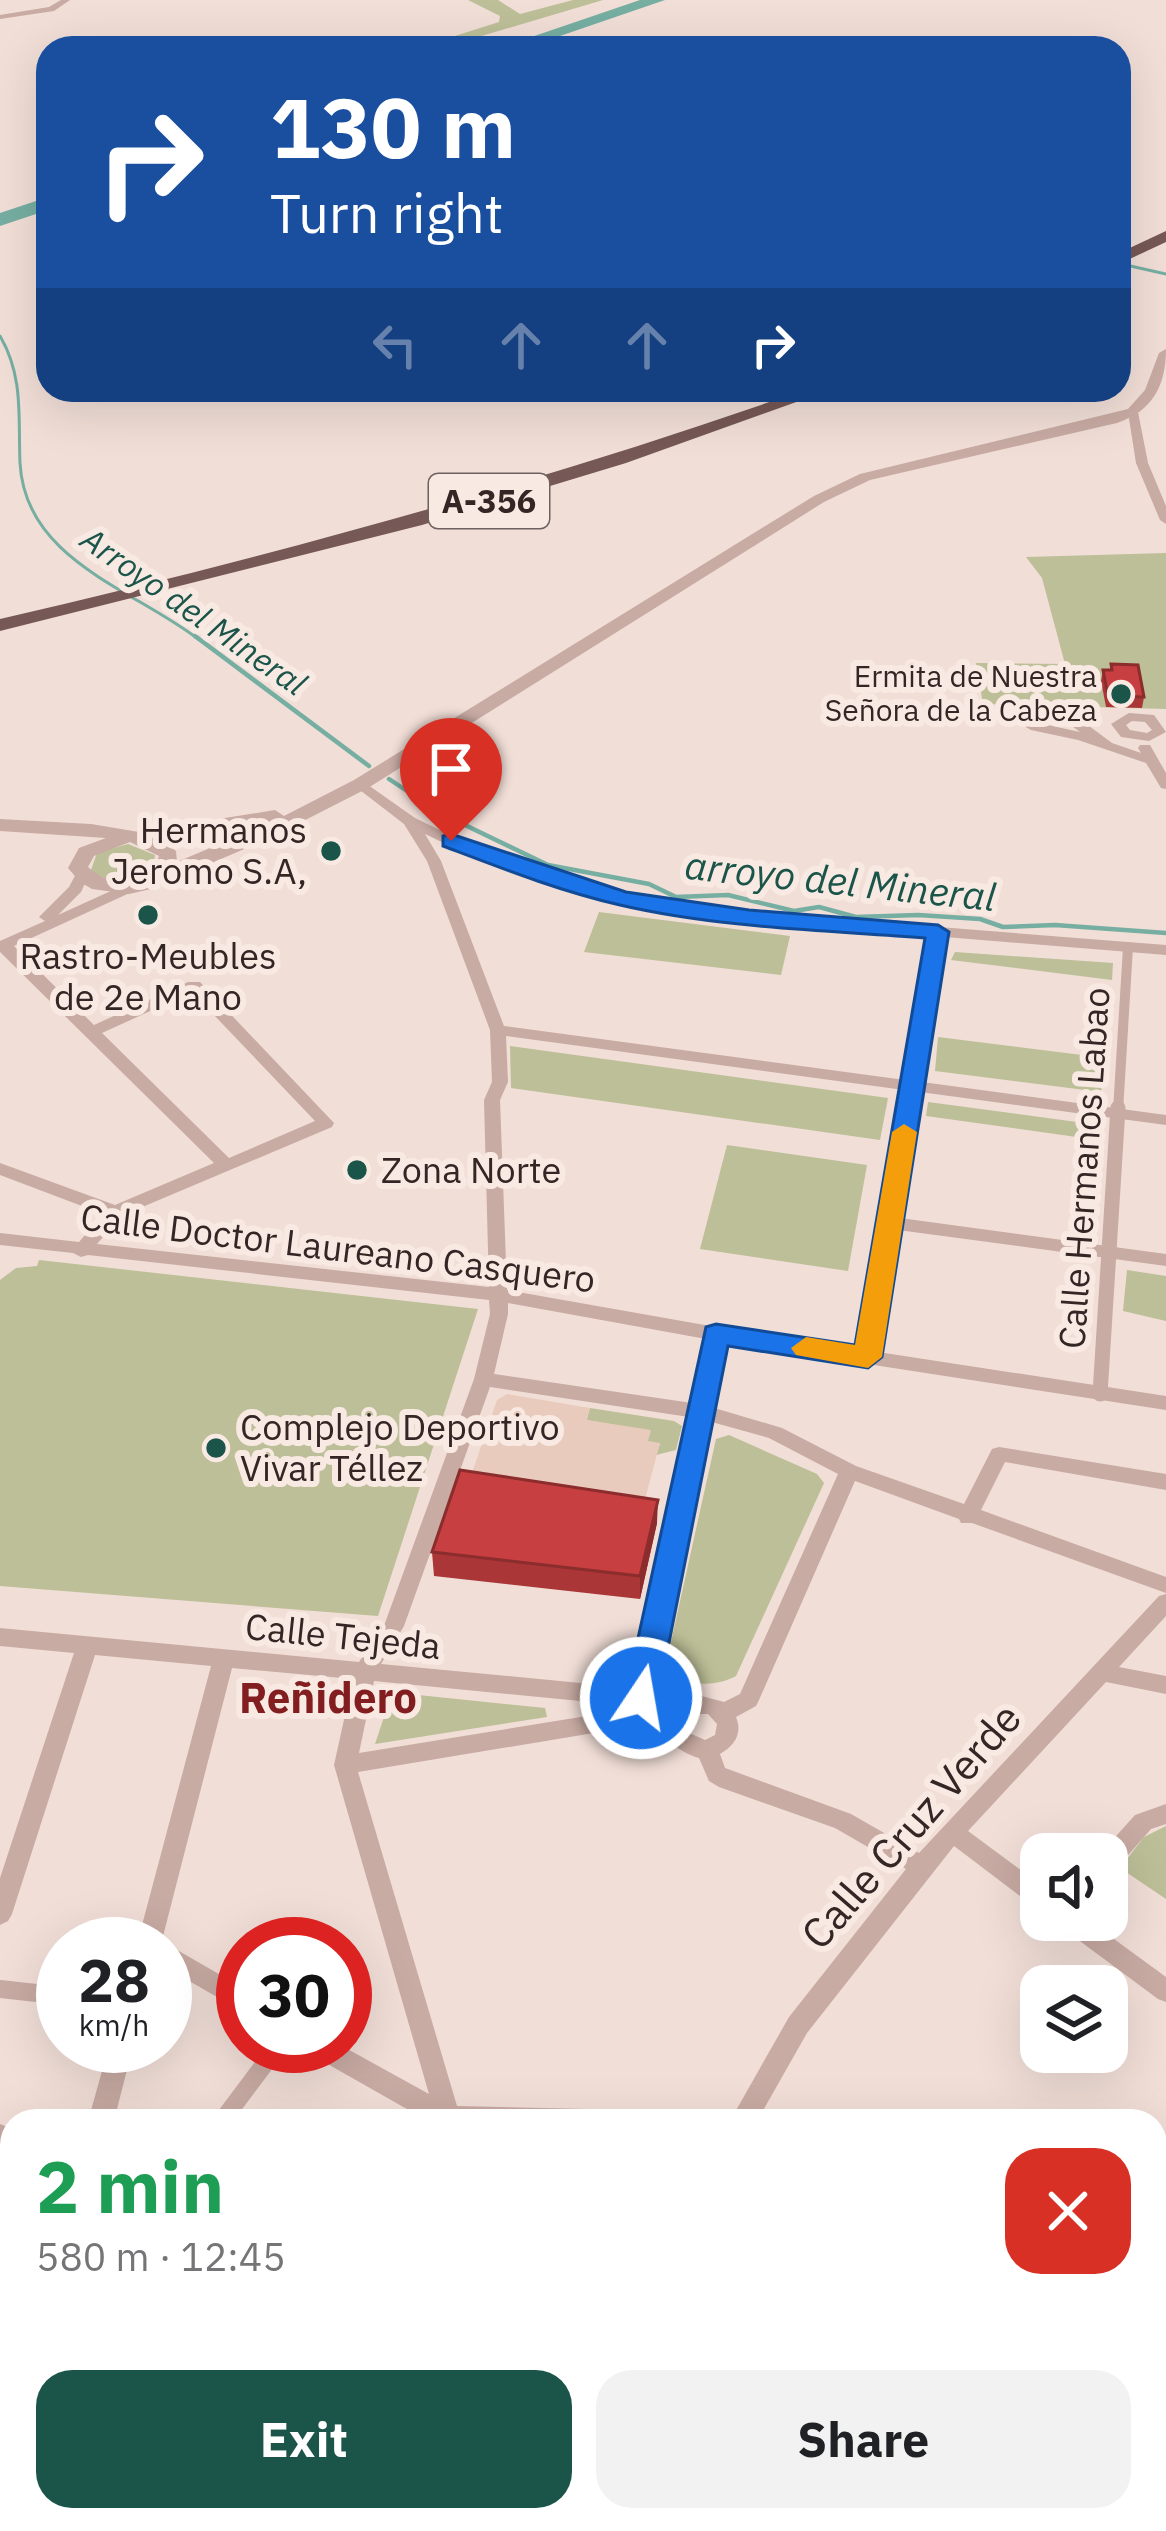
<!DOCTYPE html>
<html lang="en">
<head>
<meta charset="utf-8">
<style>
	body { margin:0; font-family:"IBM Plex Sans",sans-serif; background:#f2f2f2; color:#202124; height:100vh; display:flex; flex-direction:column; font-size:45px; white-space:nowrap }
	* { box-sizing:border-box; margin:0 }
	p { font-size:39px; color:#757577 }
	.icon { flex:none; width:66px; height:66px; fill:none; stroke:currentColor; stroke-width:2; stroke-linecap:round; stroke-linejoin:round }
	.map { position:relative; flex:1; overflow:hidden }
	.panel { position:absolute; left:0px; top:2109px; width:1167px; height:423px; display:flex; flex-direction:column; background:#fff; border-radius:36px 36px 0 0; box-shadow:0 12px 48px #0002 }
	.panel>* { flex:none }
	.guide { position:absolute; left:36px; top:36px; width:1095px; height:366px; border-radius:36px; box-shadow:0 12px 48px #0002; background:#1a4fa0; color:#fff; overflow:hidden }
	.tools { position:absolute; left:1020px; top:1833px; display:grid; gap:24px }
	.tools a { display:grid; place-items:center; width:108px; height:108px; border-radius:24px; background:#fff; box-shadow:0 12px 48px #0002; font-size:60px }
	.speed { position:absolute; left:36px; top:1917px; display:flex; gap:24px; font-size:60px; font-weight:700; text-align:center }
	.speed>* { display:grid; place-content:center; width:156px; height:156px; border-radius:50%; background:#fff; box-shadow:0 12px 48px #0002; line-height:1 }
	.speed small { font-size:30px; font-weight:400 }
	.speed .limit { border:18px solid #d22; background:#fff; color:#111 }
	.pin { position:absolute; display:grid; place-items:center; width:102px; height:102px; color:#fff; margin:-123px -51px; border-radius:50% 50% 50% 0; rotate:-45deg; box-shadow:0 0 12px #0007 }
	.pin .icon { rotate:45deg }
	.me { position:absolute; width:132px; margin:-66px; rotate:12deg; stroke-linejoin:round; filter:drop-shadow(0 0 9px #0008) }
	.turn { display:flex; align-items:center; gap:42px; height:252px; padding:0 36px; font-size:54px }
	.turn .icon { width:156px; height:156px; stroke-width:2.5 }
	.turn b { display:block; font-size:84px; line-height:102px }
	.lanes { display:flex; align-items:center; height:114px; padding:0 36px; background:#0003; justify-content:center; gap:60px; direction:ltr }
	.lanes .off { opacity:.35 }
	.round { display:grid; place-items:center; flex:none; width:126px; height:126px; border-radius:36px; background:#f2f2f2 }
	.overview { display:flex; align-items:center; justify-content:space-between; height:204px; padding:0 36px }
	h1 { font-size:72px; font-weight:800; line-height:90px; color:#1e9e55 }
	.cta { display:flex; gap:24px; margin-top:auto; padding:24px 36px }
	.cta a { flex:1; height:138px; border-radius:36px; background:#1b554a; color:#fff; font-size:48px; font-weight:800; line-height:138px; text-align:center }
	.cta a+a { background:#f2f2f2; color:#202124 }
	.map>svg:first-child { display:block }
</style>
</head>
<body>
<div class="map">
<svg width="1166" height="2531" viewBox="0 0 1166 2531">
	<rect width="100%" height="100%" fill="#f1ded7"/>
	<g fill="#bcbf97">
		<path d="M468,0H498L520,14L573,0H603L441,48H417L499,22L500,16Z"/>
		<path d="M1166,553V709L983,704L976,663L1065,664L1042,578L1026,557Z"/>
		<path d="M128,844L155,855L153,868C134,884 110,886 91,870L97,853Z"/>
		<path d="M599,912L790,936L781,975L584,952Z"/>
		<path d="M955,952L1113,963L1112,980L951,960Z"/>
		<path d="M938,1037L1106,1058L1101,1092L935,1071Z"/>
		<path d="M510,1046L888,1098L880,1140L511,1088Z"/>
		<path d="M928,1102L1099,1125L1098,1140L926,1116Z"/>
		<path d="M727,1145L867,1165L848,1271L700,1249Z"/>
		<path d="M39,1260L478,1309L378,1616L0,1586V1280L16,1268L37,1266Z"/>
		<path d="M1127,1270L1166,1276V1321L1123,1311Z"/>
		<path d="M590,1408L674,1421L682,1426L676,1450L656,1455L660,1444L647,1441L650,1431L586,1420Z"/>
		<path d="M729,1435L817,1474L824,1483L736,1676C714,1688 683,1686 665,1669L716,1439Z"/>
		<path d="M399,1693L545,1708L547,1717L375,1744L391,1696Z"/>
		<path d="M1166,1826V1899L1120,1868L1144,1837Z"/>
	</g>
	<path fill="#e9cbbd" d="M507,1394L590,1408L587,1420L651,1430L648,1441L660,1443L640,1518L466,1490L497,1400Z"/>
	<g fill="none" stroke-linecap="round" stroke-linejoin="round">
		<g stroke="#76aea2" stroke-width="3">
			<path d="M1126,265L1166,274"/>
			<path d="M0,336C24,377 18,417 20,463C25,560 133,589 198,639"/>
		</g>
		<g stroke="#76aea2" stroke-width="4.5">
			<path d="M195,636L369,766"/>
			<path d="M389,779L440,813L548,865L649,884L676,897L728,895L794,911L819,907L856,917L918,915L980,919L1003,927L1055,925L1166,933"/>
		</g>
		<g fill="#76aea2" fill-rule="evenodd">
			<path d="M640,0H665L525,48H499Z"/>
			<path d="M48,197V210L0,226V213Z"/>
		</g>
		<path stroke="#c8aba3" stroke-width="10" d="M1118,1111L1128,947"/>
		<path stroke="#c8aba3" stroke-width="15" d="M1100,1394L1118,1108"/>
		<g stroke="#c8aba3" stroke-width="18">
			<path d="M0,1989L63,1996"/>
			<path d="M222,2121L278,2046"/>
		</g>
		<g fill="#c8aba3" fill-rule="evenodd">
			<path d="M61,0H70L54,11L0,19V15L49,7Z"/>
			<path d="M1133,409L1138,412L1148,463L1166,506V524L1160,520L1136,463L1128,412Z"/>
			<path d="M1016,713L1077,717L1112,743L1141,753L1138,748L1140,745H1150L1166,773V789L1161,788L1146,763L1078,740L1031,730L1009,717ZM1034,722L1069,724L1080,732Z"/>
			<path d="M1129,713L1154,715L1166,732L1149,741L1121,737L1111,724ZM1132,721L1145,722L1152,730L1147,733L1130,730L1126,725Z"/>
			<path d="M361,780L415,818L456,838L534,868L626,895L749,912L1166,945V955L945,937L922,1082L1166,1115V1125L920,1092L900,1218L1166,1254V1266L898,1230L878,1352L1166,1396V1410L724,1342L711,1407L782,1428L856,1466L964,1504L992,1449L999,1447L1166,1474V1490L1005,1462L981,1510L1166,1577V1593L972,1523H961L959,1519L855,1481L759,1700L756,1706L736,1717C743,1734 734,1746 720,1754L725,1768L851,1814L919,1853L1159,1596L1166,1594V1616L1119,1667L1166,1676V1694L1106,1682L968,1831L1041,1885V1909L1033,1906L954,1846L807,2033L757,2121H730L789,2017L906,1869L835,1828L719,1787L709,1781L699,1758C676,1752 660,1730 636,1726L358,1772L457,2106L587,2109L596,2112L600,2121H428L310,2054L307,2046H342L429,2094L334,1765L353,1679L232,1668L161,1944H137L211,1666L95,1655L12,1914L8,1921L0,1925V1878L74,1653L0,1646V1628L359,1662L385,1623L474,1379L490,1314L489,1300L88,1255L81,1257L73,1253L0,1245V1233L79,1242L103,1214L0,1175V1163L115,1205L214,1163L0,952V941L45,921L39,917L69,887L77,872L82,871L89,875L81,892L58,915L124,885H134V891L14,946L94,1025L188,982H200L334,1123L332,1127L121,1216L97,1244L489,1287L484,1100L492,1082L490,1030L427,861L404,824L356,787L354,784ZM425,834C482,862 564,892 626,904C726,923 828,928 930,936L905,1080L504,1026L441,861ZM192,992L315,1121L229,1158L102,1033ZM506,1036L904,1090L860,1349L716,1327L507,1290L500,1100L508,1082ZM508,1303L706,1339L692,1403L494,1374L508,1314ZM490,1387L689,1417L633,1688L381,1664L404,1626ZM708,1421L769,1438L838,1474L740,1694L724,1702L698,1695L678,1701L654,1693ZM374,1681L642,1707L666,1715L636,1708L359,1753ZM692,1714H708L717,1724L715,1735L705,1740L685,1731L686,1720Z"/>
			<path d="M1166,1804V1824L1151,1829L1115,1870L1107,1873V1854H1100L1135,1815Z"/>
			<path d="M1057,1920H1088L1166,1977V2002L1158,1999L1061,1927Z"/>
			<path d="M165,1943L243,1988V2012L165,1967Z"/>
			<path d="M109,2046H133L114,2121H88Z"/>
			<path d="M0,2124L12,2129V2153L0,2148Z"/>
			<path d="M1166,2162V2196L1155,2202V2169Z"/>
			<path d="M0,2246L12,2247V2273L0,2272Z"/>
			<path d="M12,2278V2315L0,2323V2286Z"/>
			<path d="M1155,2439L1166,2444V2476L1155,2471Z"/>
			<path d="M417,2520H449L444,2531H412Z"/>
			<path d="M646,2520H682L687,2531H651Z"/>
		</g>
		<path fill="#c8aba3" fill-rule="evenodd" d="M1166,349C1166,385 1153,411 1117,423L870,480L824,502L368,788L270,838L151,889L129,894L92,889L80,882L68,868L79,848L106,838L0,831V819L91,824L139,832L275,810L284,816L354,780L814,496L860,474L1128,409L1145,390L1159,353ZM271,822L177,862L176,851L161,840ZM130,842L159,856C149,889 110,888 88,867L94,856Z"/>
		<g fill="#765856" fill-rule="evenodd">
			<path d="M1166,231V242L1119,264V253Z"/>
			<path d="M804,390H830L626,463L422,525L0,631V619C272,556 540,483 804,390Z"/>
		</g>
	</g>
	<g fill="#ab3637">
		<path d="M1111,664L1144,697L1142,708L1106,707L1101,681L1103,670H1110Z"/>
		<path d="M657,1523L640,1599L434,1576L432,1552Z"/>
	</g>
	<g fill="#8b2c2d">
		<path d="M658,1500L657,1523L640,1599V1576Z"/>
		<path d="M12,2376V2435L4,2448L0,2440V2394Z"/>
	</g>
	<g fill="#c73f40" stroke="#8b2c2d" stroke-width="3">
		<path d="M1111,664L1138,665L1144,697L1108,696L1103,670H1112Z"/>
		<path d="M460,1470L658,1500L640,1576L432,1552Z"/>
		<path d="M12,2293V2376L0,2394V2311Z"/>
		<path d="M0,2395L12,2400V2403L0,2421Z"/>
	</g>
	<path fill="#1a73e8" stroke="#114b97" stroke-width="3" d="M451,834L626,892L749,910L938,925L949,932L882,1357L868,1368L728,1346L658,1698L653,1708L641,1712L630,1708L625,1698L706,1327L716,1324L855,1345L925,938C824,930 719,928 620,905C559,891 501,868 443,846V836Z"/>
	<path fill="#f59e0b" d="M904,1124L917,1132L882,1357L868,1368L796,1355L791,1348L806,1337L855,1345L892,1132Z"/>
	<g fill="#1b554a" stroke="#f9e9e3" stroke-width="4.5">
		<circle cx="1121" cy="694" r="12"/>
		<circle cx="331" cy="851" r="12"/>
		<circle cx="148" cy="915" r="12"/>
		<circle cx="357" cy="1170" r="12"/>
		<circle cx="216" cy="1448" r="12"/>
	</g>
	<g text-anchor="middle" stroke-width="12" stroke-linejoin="round" paint-order="stroke">
		<g font-size="30" fill="#332625" stroke="#f9e9e3" text-anchor="end">
			<text x="1097" y="687">Ermita de Nuestra<tspan x="1097" dy="34">Señora de la Cabeza</tspan></text>
		</g>
		<rect fill="#f9e9e3" stroke="#6e605e" stroke-width="3" x="429" y="474" width="120" height="54" rx="9"/>
		<g font-size="33" font-weight="bold" fill="#332625">
			<text x="489" y="513">A-356</text>
		</g>
		<g font-size="33" font-style="italic" fill="#1b554a" stroke="#f9e9e3">
			<text transform="translate(194 611) rotate(35)" y="12">Arroyo del Mineral</text>
		</g>
		<g font-size="36" fill="#332625" stroke="#f9e9e3" text-anchor="start">
			<text x="307" y="843" text-anchor="end">Hermanos<tspan x="307" dy="41">Jeromo S.A,</tspan></text>
			<text x="148" y="969" text-anchor="middle">Rastro-Meubles<tspan x="148" dy="41">de 2e Mano</tspan></text>
			<text x="381" y="1183">Zona Norte</text>
			<text x="240" y="1440">Complejo Deportivo<tspan x="240" dy="41">Vivar Téllez</tspan></text>
		</g>
		<g font-size="36" fill="#332625" stroke="#f9e9e3">
			<text transform="translate(1084 1168) rotate(-86)" y="13">Calle Hermanos Labao</text>
			<text transform="translate(338 1248) rotate(7)" y="13">Calle Doctor Laureano Casquero</text>
			<text transform="translate(343 1636) rotate(6)" y="13">Calle Tejeda</text>
		</g>
		<g font-size="39" font-style="italic" fill="#1b554a" stroke="#f9e9e3">
			<text transform="translate(840 881) rotate(6)" y="14">arroyo del Mineral</text>
		</g>
		<g font-size="42" font-weight="bold" fill="#831e20" stroke="#f9e9e3">
			<text x="328" y="1713">Reñidero</text>
		</g>
		<g font-size="42" fill="#332625" stroke="#f9e9e3">
			<text transform="translate(911 1826) rotate(-49)" y="15">Calle Cruz Verde</text>
		</g>
	</g>
</svg>
<div class="tools">
<a><svg class="icon" aria-label="sound" viewBox="0 0 24 24"><path d="M4 9h4l5-4v14l-5-4H4zM17 9q2 3 0 6"/></svg></a>
<a><svg class="icon" aria-label="layers" viewBox="0 0 24 24"><path d="M12 4l9 5-9 5-9-5zM3 14l9 5 9-5"/></svg></a>
</div>
<div class="speed"><div>28<small>km/h</small></div><div class="limit">30</div></div>
<div class="pin" style="left:451px;top:841px;background:#d93025"><svg class="icon" aria-label="arrive" viewBox="0 0 24 24"><path d="M6 21V4h12l-3 4 3 4H6"/></svg></div>
<svg class="me" style="left:641px;top:1698px" viewBox="-20 -20 40 40"><circle r="17" fill="#1a73e8" stroke="#fff" stroke-width="3"/><path d="M0-11L8 9 0 5-8 9z" fill="#fff"/></svg>
<div class="guide">
<div class="turn"><svg class="icon" aria-label="right" viewBox="0 0 24 24"><path d="M7 20v-9h11M14 6l5 5-5 5"/></svg><div><b>130 m</b>Turn right</div></div>
<div class="lanes"><svg class="icon off" aria-label="left" viewBox="0 0 24 24"><path d="M17 20v-9H6M10 6l-5 5 5 5"/></svg><svg class="icon off" aria-label="ahead" viewBox="0 0 24 24"><path d="M12 20V5M6 11l6-6 6 6"/></svg><svg class="icon off" aria-label="ahead" viewBox="0 0 24 24"><path d="M12 20V5M6 11l6-6 6 6"/></svg><svg class="icon" aria-label="right" viewBox="0 0 24 24"><path d="M7 20v-9h11M14 6l5 5-5 5"/></svg></div>
</div>
<section class="panel">
<div class="overview"><div><h1>2 min</h1><p>580 m · 12:45</p></div><a class="round" style="background:#d93025;color:#fff"><svg class="icon" aria-label="close" viewBox="0 0 24 24"><path d="M6 6l12 12M18 6L6 18"/></svg></a></div>
<div class="cta"><a>Exit</a><a>Share</a></div>
</section>
</div>
</body>
</html>
